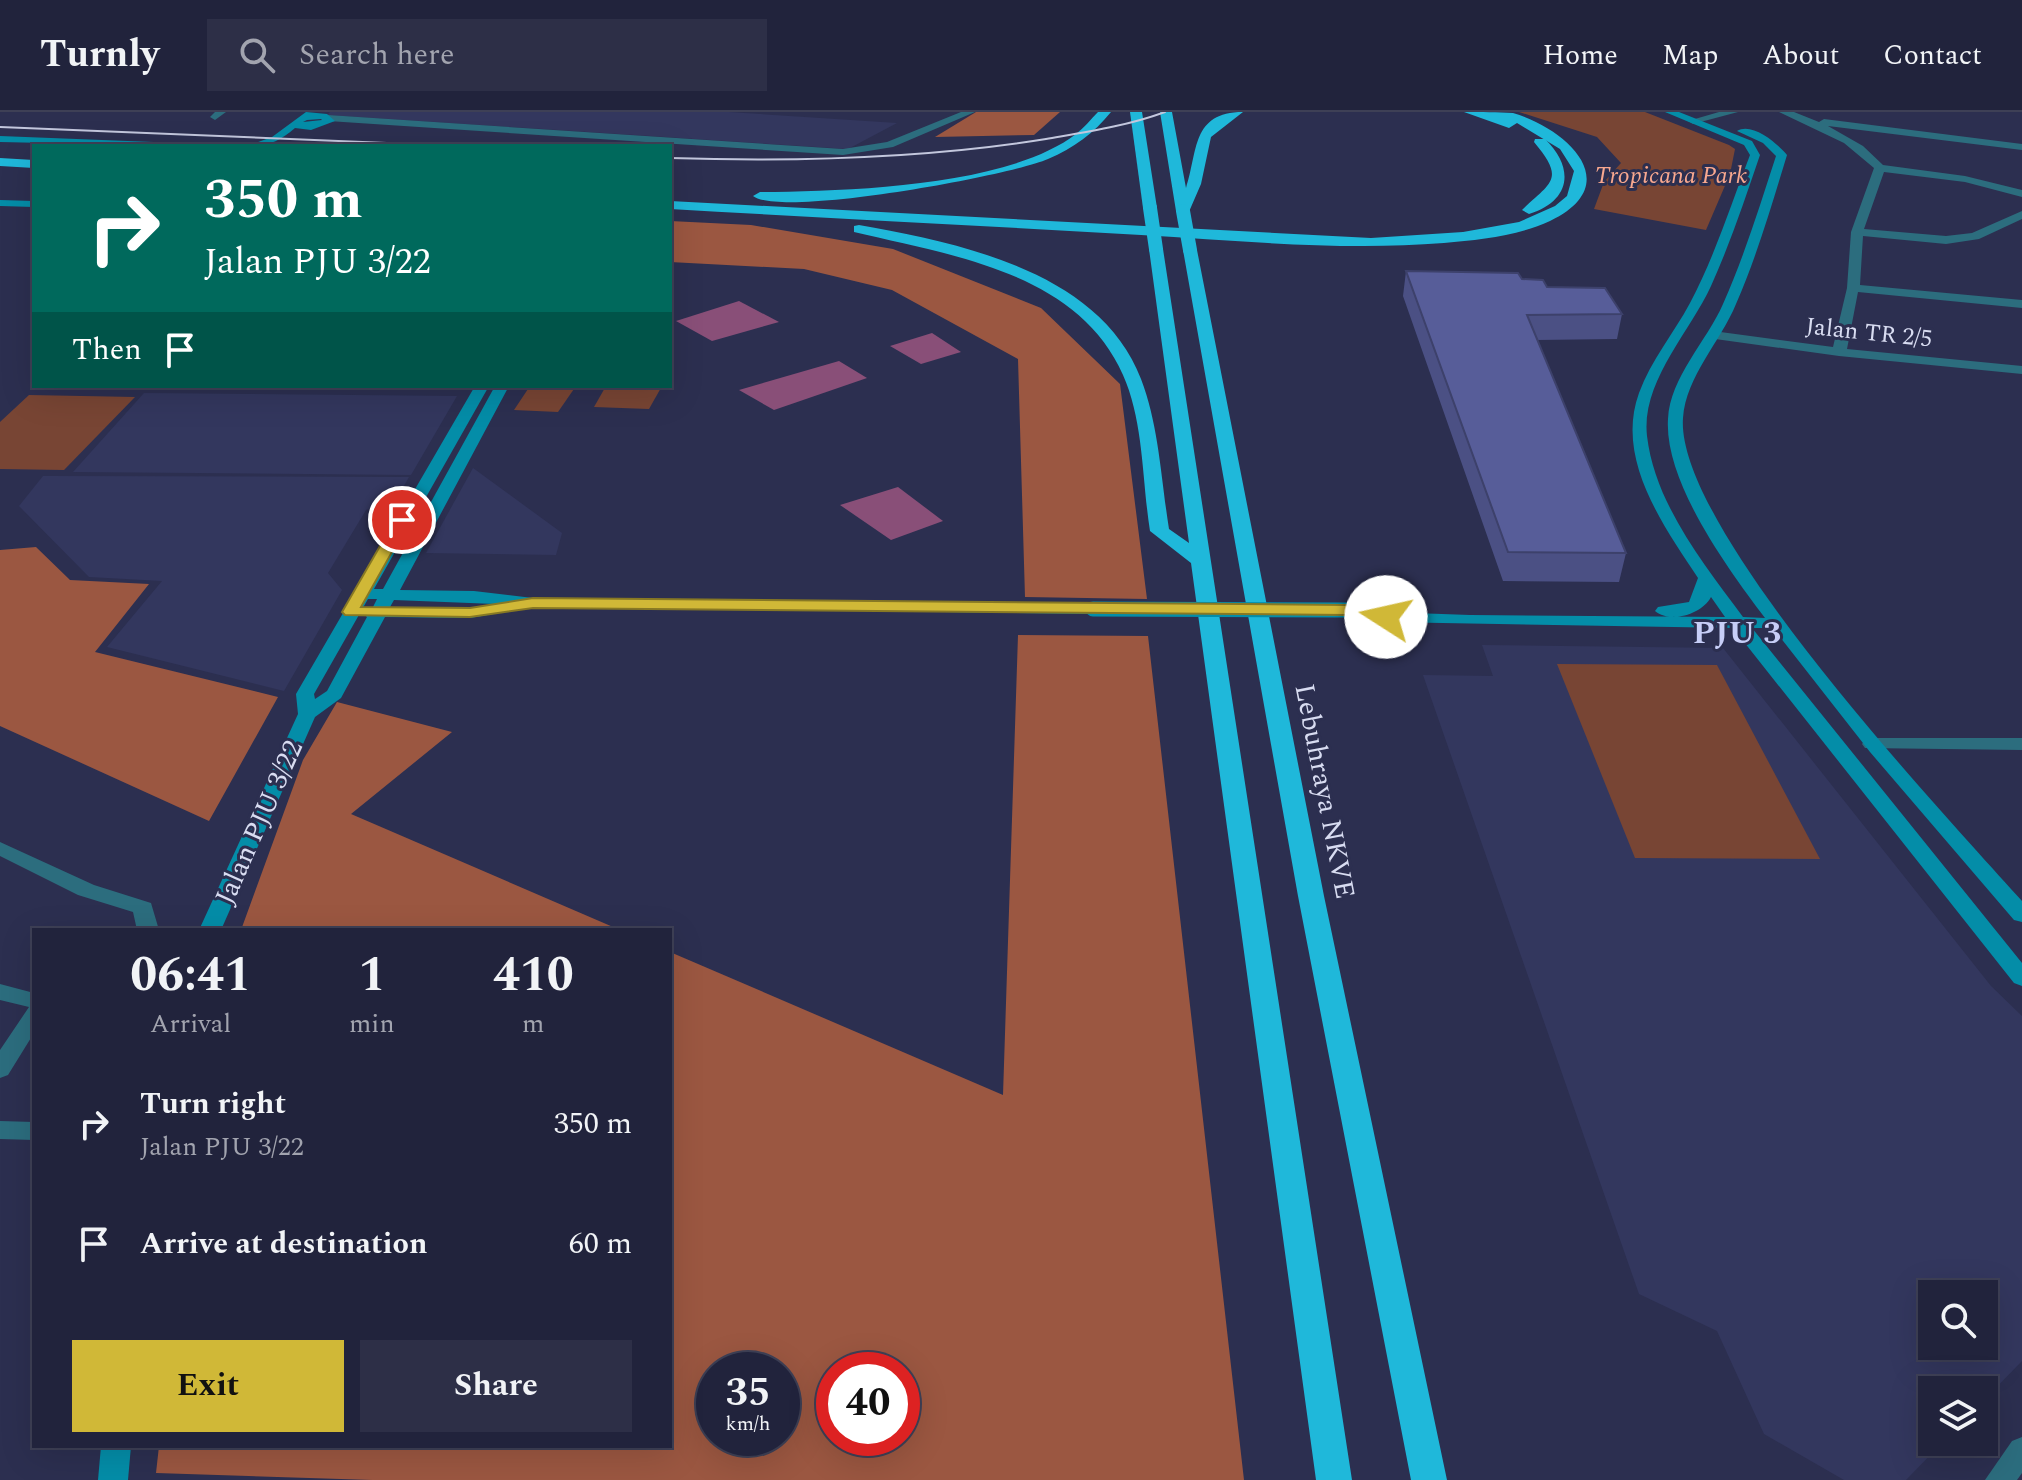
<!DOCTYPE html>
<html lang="en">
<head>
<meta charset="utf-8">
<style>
	body { margin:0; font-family:Spectral,serif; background:#2d2f47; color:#f1f3f6; height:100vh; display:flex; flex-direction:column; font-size:30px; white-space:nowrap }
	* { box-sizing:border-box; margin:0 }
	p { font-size:26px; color:#a2a4af }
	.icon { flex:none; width:44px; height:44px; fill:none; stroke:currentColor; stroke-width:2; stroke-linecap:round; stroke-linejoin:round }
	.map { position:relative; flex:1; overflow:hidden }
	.panel { position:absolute; left:32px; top:816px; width:640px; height:520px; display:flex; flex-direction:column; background:#21233c; border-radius:0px; box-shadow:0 8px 32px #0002,0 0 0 2px #3e4056 }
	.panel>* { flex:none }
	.guide { position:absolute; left:32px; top:32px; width:640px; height:244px; border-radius:0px; box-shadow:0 8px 32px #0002,0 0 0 2px #3e4056; background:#00695c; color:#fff; overflow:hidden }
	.tools { position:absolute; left:1918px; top:1168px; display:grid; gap:16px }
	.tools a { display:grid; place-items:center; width:80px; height:80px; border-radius:0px; background:#21233c; box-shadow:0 8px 32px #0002,0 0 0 2px #3e4056; font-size:40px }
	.speed { position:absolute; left:696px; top:1240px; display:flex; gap:16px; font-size:40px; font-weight:700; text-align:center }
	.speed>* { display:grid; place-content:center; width:104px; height:104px; border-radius:50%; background:#21233c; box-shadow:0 8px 32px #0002,0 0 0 2px #3e4056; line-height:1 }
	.speed small { font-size:20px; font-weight:400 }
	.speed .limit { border:12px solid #d22; background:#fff; color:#111 }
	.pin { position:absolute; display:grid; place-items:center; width:68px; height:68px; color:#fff; margin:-34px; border:4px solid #fff; border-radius:50%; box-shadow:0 2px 8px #0007 }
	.me { position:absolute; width:88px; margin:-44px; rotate:280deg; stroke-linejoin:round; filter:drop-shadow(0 0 6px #0008) }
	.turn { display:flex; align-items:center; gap:28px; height:168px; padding:0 40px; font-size:36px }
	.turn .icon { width:104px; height:104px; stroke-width:2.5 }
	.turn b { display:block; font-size:56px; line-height:68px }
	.then { display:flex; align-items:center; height:76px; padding:0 40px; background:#0003; gap:16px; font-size:30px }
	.eta { display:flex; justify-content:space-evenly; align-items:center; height:136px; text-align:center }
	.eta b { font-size:48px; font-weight:700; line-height:56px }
	.cta { display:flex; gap:16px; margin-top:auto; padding:16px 40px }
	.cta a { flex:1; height:92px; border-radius:0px; background:#d0b837; color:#111; font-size:32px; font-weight:700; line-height:92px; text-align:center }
	.cta a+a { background:#2d2f47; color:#f1f3f6 }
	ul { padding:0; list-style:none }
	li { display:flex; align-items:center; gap:24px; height:120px; padding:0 40px }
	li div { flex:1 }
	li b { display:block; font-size:30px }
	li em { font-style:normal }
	header { display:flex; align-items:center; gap:48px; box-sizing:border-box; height:112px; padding:0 40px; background:#21233c; border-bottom:2px solid #3e4056 }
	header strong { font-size:38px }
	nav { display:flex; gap:44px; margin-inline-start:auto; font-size:28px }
	.search { width:560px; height:72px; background:#2d2f47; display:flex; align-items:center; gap:20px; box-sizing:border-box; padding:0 28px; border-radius:0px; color:#a2a4af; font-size:30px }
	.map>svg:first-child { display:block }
</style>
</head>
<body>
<header>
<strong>Turnly</strong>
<div class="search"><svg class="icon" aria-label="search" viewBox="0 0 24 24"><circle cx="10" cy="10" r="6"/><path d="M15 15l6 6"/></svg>Search here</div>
<nav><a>Home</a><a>Map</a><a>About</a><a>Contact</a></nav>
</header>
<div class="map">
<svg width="2022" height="1368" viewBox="0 0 2022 1368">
	<rect width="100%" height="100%" fill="#2c2f50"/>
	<g fill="#33375e" fill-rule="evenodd">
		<path d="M330,0H729L897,11L848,37L327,3Z"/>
		<path d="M144,281L457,284L411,363L73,360Z"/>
		<path d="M473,356L562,421L556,443L426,441Z"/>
		<path d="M43,364L409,365L396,388L366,398L328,461L342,478L284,579L107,535L162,469L89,465L19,394Z"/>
		<path d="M1482,533L1723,536L1991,874L2022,904V1249L1984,1288V1278H1932V1330H1943L1906,1368H1844L1764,1322L1717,1219L1639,1182L1423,563L1493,564ZM1932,1182H1984V1234H1932Z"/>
	</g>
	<g fill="#784534">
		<path d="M1519,0H1645L1729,33L1735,37L1730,62L1706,118L1594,97L1604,70L1621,51L1597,25Z"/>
		<path d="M530,274H576L558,300L514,298Z"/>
		<path d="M606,274H662L649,297L594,295Z"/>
		<path d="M29,283L135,285L64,358L0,357V310Z"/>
		<path d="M1557,552L1717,553L1820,747L1635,746Z"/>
	</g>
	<g fill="#9b5741" fill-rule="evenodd">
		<path d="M976,0H1060L1034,23L935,25Z"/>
		<path d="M670,109L751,113L893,137L1041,196L1120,272L1147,487L1025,485L1018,247L892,178L804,157L670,150Z"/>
		<path d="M36,435L70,468L149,472L95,540L278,585L209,709L0,614V438Z"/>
		<path d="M1018,523L1148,524L1244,1368H372L156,1361L159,1334H670V840L1003,983ZM782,1258V1326H714V1258ZM902,1258V1326H834V1258Z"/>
		<path d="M337,590L452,620L351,702L620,818H241L303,648Z"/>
	</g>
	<g fill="#894f78">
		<path d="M739,189L779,210L712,229L676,209Z"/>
		<path d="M932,221L961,240L921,252L890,234Z"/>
		<path d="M839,249L867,266L774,298L739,278Z"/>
		<path d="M898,375L943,409L891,428L840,393Z"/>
	</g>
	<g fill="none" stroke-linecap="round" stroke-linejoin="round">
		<g fill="#2c6d7e" fill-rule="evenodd">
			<path d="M215,0H226L215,8L210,5Z"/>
			<path d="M961,0H975L893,35L843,43L328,9L323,6L328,3L843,37L887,30Z"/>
			<path d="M1719,0H1738L1693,12L1688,9Z"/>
			<path d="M1779,0H1794L1819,10L1824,7L2022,32V38L1828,14L1863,34L1883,53L1965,64L2022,78V85L1965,70L1884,60L1864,117L1946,124L1972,121L2022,99V107L1979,127L1946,132L1863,124L1860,173L2022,188V196L1858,180L1847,237L2022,254V262L1839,244L1708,226V220L1713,219L1833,235L1847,176L1851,120L1874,56L1844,31Z"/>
			<path d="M1872,626H2022V638L1865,636L1862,632L1865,628Z"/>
			<path d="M0,730L94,773L151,791L159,818H137L133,800L78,783L0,744Z"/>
			<path d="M0,872L34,881V921L8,963L0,966V938L29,895L0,888Z"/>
			<path d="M0,1009L34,1010V1028L0,1027Z"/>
			<path d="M2022,1325V1361L2017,1368H1985L2012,1329Z"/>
		</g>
		<g fill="#048da8" fill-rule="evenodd">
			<path d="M306,0L327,2L335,9L311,18L295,16C279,30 268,34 247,34L272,25ZM307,8L321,7L322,8L303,10Z"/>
			<path d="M1665,0H1679L1752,29L1760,43C1745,87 1730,132 1711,174C1690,220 1641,270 1647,324C1655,392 1704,452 1743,505L1765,506C1728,457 1664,370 1668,307C1670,265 1707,229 1723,192C1744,145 1760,93 1776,44L1763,31L1737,19C1752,10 1777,31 1787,43C1772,92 1757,144 1736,192C1721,229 1686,264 1683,306C1675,416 1944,702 2022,789V810L2014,808L1870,640L1773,516H1752L2022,851V874L2014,871L1733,516L1386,510L1340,502L1337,498L1346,493L1386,500L1470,503L1725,505L1711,485C1702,502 1671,512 1655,499L1658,495L1689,490L1698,466C1663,413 1615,347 1639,281C1651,248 1674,221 1690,191C1715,144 1731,92 1750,43L1744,33Z"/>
			<path d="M0,24L179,31L184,34L0,30Z"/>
			<path d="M0,88L34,89V95L0,94Z"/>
			<path d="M475,274H489L374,477H383L495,274H509L400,478L474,479L533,486L1093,492L1102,497L1093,502L514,494L512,499L470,506L385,505L341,586L315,605L221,818H199L298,602L296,582ZM368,487H377L373,495L361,500L367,505L327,579L315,587L314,582ZM394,488L495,492L470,496L390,495Z"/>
			<path d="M101,1334H131L128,1368H98Z"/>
		</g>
		<g fill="#1fb8da" fill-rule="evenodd">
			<path d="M1098,0H1111C1094,21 1074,36 1048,47C1009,64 781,106 753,84L760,80C846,79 1007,75 1076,22C1084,16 1091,7 1098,0Z"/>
			<path d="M1130,0H1142L1157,96L1150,100L1143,96Z"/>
			<path d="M1160,0H1172L1186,76C1198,40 1191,0 1243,0L1211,25L1201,72L1188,102L1176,99Z"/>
			<path d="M1464,0C1482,0 1497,0 1513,1C1567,17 1627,72 1550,109C1518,124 1479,128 1444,131C1343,139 1242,129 1141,123C984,114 827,106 670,97V89L1371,126L1463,120L1519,110L1555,94L1567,84L1574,59L1560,37L1517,11L1509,16Z"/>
			<path d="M1535,27H1545C1575,56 1571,89 1529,102L1522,98C1551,70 1566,68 1534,30Z"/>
			<path d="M0,46L34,48V56L0,54Z"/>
			<path d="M859,113C959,131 1100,159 1141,267C1159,314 1161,367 1169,417L1189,431L1149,137L1156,133L1163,137L1352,1368H1316L1191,451L1150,419C1142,369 1144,310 1123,263C1078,160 950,143 854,120V114Z"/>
			<path d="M1190,134L1197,138L1324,784L1447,1368H1411L1298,784L1183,138Z"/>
		</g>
		<g stroke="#c3c7dd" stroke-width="2">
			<path d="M0,15L459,34"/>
			<path d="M670,46C796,50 922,47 1046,27C1086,20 1127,14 1165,0"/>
		</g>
		<path stroke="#048da8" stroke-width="15" d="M1093,497L1346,498"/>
		<g stroke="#1fb8da" stroke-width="14">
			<path d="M1150,96L1156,137"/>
			<path d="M1183,99L1190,138"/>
		</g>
	</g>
	<path fill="#4b5084" d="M1406,159L1522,167L1622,202L1617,227L1537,228L1626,441L1619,470L1503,469L1403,184Z"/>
	<path fill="#575d99" stroke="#3d416b" stroke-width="2" d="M1406,159L1518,161L1522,167L1543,168L1547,175L1605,176L1622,202L1527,203L1626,441L1508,440Z"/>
	<path fill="#d0b837" stroke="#877824" stroke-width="2" d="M402,404L410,408L361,495L470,496L533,486L1346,493L1394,505L1386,510L1346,503L533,496L470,505L345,503L342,500L395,408Z"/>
	<g text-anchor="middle" stroke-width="6" stroke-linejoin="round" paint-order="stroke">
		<g font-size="24" font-style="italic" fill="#f8a88f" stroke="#2c2f50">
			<text x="1671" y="71">Tropicana Park</text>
		</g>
		<g font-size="24" fill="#d8dcf1" stroke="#2c2f50">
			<text transform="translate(1869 220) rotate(6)" y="8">Jalan TR 2/5</text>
		</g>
		<g font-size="28" fill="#d8dcf1" stroke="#2c2f50">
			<text transform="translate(1326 679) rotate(79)" y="10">Lebuhraya NKVE</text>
			<text transform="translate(258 710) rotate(-66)" y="10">Jalan PJU 3/22</text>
		</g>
		<g font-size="32" font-weight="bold" fill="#c7cef7" stroke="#2c2f50">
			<text x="1737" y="531">PJU 3</text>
		</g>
	</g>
</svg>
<div class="tools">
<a><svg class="icon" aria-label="search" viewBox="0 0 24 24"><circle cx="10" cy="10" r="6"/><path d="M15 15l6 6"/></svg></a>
<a><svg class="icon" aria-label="layers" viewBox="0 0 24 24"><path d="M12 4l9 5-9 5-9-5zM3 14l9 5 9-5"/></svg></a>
</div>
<div class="speed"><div>35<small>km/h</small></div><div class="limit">40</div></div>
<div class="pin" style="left:402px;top:408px;background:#d93025"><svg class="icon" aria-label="arrive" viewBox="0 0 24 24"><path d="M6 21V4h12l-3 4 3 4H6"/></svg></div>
<svg class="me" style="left:1386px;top:505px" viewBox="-20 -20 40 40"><circle r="19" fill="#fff"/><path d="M0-13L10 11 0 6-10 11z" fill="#d0b837"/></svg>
<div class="guide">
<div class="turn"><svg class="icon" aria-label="right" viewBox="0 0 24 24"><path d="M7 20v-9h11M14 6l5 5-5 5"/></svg><div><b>350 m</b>Jalan PJU 3/22</div></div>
<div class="then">Then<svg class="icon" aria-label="arrive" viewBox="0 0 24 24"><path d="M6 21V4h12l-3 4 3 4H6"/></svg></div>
</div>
<section class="panel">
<div class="eta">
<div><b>06:41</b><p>Arrival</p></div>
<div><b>1</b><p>min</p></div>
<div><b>410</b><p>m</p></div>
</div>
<ul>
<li><svg class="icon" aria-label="right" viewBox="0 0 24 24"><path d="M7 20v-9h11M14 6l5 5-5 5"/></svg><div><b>Turn right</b><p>Jalan PJU 3/22</p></div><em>350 m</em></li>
<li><svg class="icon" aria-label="arrive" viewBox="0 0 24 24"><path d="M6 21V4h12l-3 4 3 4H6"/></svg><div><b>Arrive at destination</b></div><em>60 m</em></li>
</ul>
<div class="cta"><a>Exit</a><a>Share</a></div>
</section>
</div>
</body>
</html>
